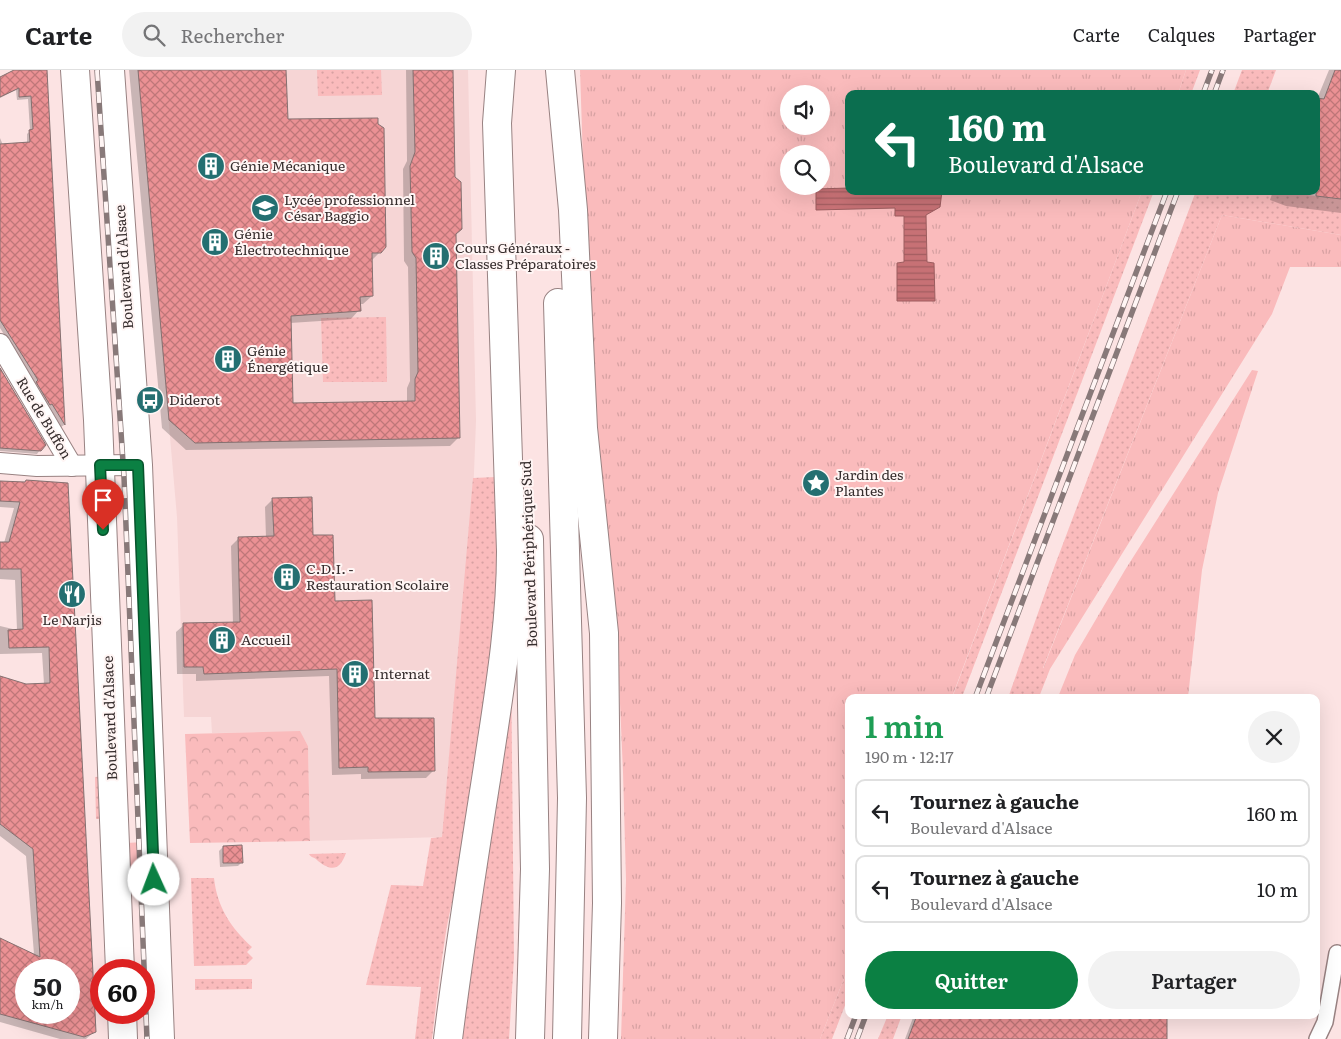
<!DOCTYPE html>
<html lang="fr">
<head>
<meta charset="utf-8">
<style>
	body { margin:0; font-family:Literata,serif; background:#f2f2f2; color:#202124; height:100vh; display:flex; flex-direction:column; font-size:19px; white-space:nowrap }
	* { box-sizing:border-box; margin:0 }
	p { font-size:16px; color:#757577 }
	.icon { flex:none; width:28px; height:28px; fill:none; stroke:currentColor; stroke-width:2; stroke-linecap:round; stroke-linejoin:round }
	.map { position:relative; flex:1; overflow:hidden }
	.panel { position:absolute; left:845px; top:624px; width:475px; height:325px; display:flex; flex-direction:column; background:#fff; border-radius:10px; box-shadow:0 5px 20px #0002 }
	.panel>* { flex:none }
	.top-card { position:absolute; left:845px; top:20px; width:475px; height:105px; border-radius:10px; box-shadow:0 5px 20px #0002; background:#0b6e4f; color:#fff; overflow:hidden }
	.controls { position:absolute; left:780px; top:15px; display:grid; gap:10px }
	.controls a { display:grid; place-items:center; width:50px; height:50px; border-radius:50%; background:#fff; box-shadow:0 5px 20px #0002; font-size:25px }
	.speed { position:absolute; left:15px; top:889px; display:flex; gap:10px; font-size:25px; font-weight:700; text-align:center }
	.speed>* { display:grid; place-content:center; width:65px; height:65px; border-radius:50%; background:#fff; box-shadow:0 5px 20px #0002; line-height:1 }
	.speed small { font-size:12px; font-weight:400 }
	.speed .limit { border:8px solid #d22; background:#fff; color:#111 }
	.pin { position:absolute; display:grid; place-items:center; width:42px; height:42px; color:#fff; margin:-51px -21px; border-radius:50% 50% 50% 0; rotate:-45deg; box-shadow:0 0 5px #0007 }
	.pin .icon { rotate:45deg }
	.me { position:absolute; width:55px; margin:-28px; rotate:358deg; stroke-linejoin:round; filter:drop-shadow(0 0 4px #0008) }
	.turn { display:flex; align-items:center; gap:18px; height:105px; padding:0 20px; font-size:22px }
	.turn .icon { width:65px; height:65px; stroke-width:2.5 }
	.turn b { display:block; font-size:35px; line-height:42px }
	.round { display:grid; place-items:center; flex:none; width:52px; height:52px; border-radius:26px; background:#f2f2f2 }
	.head { display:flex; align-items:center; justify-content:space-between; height:85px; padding:0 20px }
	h1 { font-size:30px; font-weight:600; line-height:38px; color:#1e9e55 }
	.button { display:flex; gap:10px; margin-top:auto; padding:10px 20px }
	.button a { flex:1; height:58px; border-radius:30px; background:#0b8043; color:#fff; font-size:20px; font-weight:600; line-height:58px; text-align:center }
	.button a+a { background:#f2f2f2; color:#202124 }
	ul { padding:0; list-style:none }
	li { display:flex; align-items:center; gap:15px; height:68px; margin:0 10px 8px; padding:0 10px; border:2px solid #e0e0e0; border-radius:10px }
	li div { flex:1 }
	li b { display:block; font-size:19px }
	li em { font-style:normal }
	header { display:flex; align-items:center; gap:30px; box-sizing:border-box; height:70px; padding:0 25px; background:#fff; border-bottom:1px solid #e0e0e0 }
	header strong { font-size:24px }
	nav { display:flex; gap:28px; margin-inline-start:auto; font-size:18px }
	.search { width:350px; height:45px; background:#f2f2f2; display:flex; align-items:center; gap:12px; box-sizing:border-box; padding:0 18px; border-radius:28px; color:#757577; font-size:19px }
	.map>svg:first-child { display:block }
</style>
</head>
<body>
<header>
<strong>Carte</strong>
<div class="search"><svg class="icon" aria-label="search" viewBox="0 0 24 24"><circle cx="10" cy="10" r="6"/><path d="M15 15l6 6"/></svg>Rechercher</div>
<nav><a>Carte</a><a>Calques</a><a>Partager</a></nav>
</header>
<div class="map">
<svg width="1341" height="969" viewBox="0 0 1341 969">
	<defs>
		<pattern id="grass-dots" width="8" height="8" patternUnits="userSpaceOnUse" patternTransform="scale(1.25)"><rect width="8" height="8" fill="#fabbbc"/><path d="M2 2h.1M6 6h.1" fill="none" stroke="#d7a1a2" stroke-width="1.8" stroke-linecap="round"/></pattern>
		<pattern id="forest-crowns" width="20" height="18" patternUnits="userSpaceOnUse" patternTransform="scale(1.25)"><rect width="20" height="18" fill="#fabbbc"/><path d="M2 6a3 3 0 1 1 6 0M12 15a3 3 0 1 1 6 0" fill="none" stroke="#d7a1a2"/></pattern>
		<pattern id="park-tufts" width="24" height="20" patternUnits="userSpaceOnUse" patternTransform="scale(1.25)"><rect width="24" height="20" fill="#fabbbc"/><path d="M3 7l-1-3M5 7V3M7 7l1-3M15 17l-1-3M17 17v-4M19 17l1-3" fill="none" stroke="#d7a1a2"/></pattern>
		<pattern id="water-rules" width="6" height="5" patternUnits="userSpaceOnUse" patternTransform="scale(1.25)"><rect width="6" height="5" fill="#c77175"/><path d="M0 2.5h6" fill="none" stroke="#a25d60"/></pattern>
		<pattern id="building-cross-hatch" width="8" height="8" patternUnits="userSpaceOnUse" patternTransform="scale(1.25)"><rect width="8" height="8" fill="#eb9194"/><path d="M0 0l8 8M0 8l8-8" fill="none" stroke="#bf7779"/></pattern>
	</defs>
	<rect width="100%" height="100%" fill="#fce3e3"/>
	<path fill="#f6d5d5" d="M138,0H468L476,351L473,428L442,767L310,771L308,676L300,662L212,663L211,647H184L177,447Z"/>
	<g fill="url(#grass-dots)">
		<path d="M317,0H381L382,25L318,26Z"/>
		<path d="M1186,0H1200L1191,24H1178Z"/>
		<path d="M1242,0H1276L1267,24H1233Z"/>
		<path d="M1142,121H1154L962,627L952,628Z"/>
		<path d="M1196,121H1291L1299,124L1341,129V165L1222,145L1043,598L1050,599L1039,627L1008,628L1055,495Z"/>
		<path d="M386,247L387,312H323L321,248Z"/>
		<path d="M496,407C506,534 483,662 462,786C457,814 449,841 445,868C440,901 436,935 432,969H415L421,917L366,915L391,815L423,816L431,768L442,767L473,408Z"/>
		<path d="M511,586L514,888L509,969H461Z"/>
		<path d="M104,706L105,749H96L95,707Z"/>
		<path d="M346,783C340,800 332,802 318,791C315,787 311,788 309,784Z"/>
		<path d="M191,808H214C217,837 231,858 252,877L247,882L253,888L246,895L194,896Z"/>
		<path d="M849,896V925L832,969H820Z"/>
		<path d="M195,909H252V919L195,920Z"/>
		<path d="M888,945H902L893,969H878Z"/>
	</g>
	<path fill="url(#forest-crowns)" d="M300,661L308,676L310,771L190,773L185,664Z"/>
	<g fill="url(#park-tufts)" fill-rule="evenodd">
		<path d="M580,0H1186L1178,24H849V121H1142L952,627L849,628V896L820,969H621L626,810L623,702L618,587L591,333ZM789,24H821V56H789ZM789,84H821V116H789Z"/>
		<path d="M1222,145L1341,165V197H1290L1272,244L1050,599H1043Z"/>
		<path d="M1252,300L1258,301L1218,423L1202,500L1188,627H1058L1075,585L1125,500Z"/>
	</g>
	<path fill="#fabbbc" d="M145,772L146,818L128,819L126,773Z"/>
	<path fill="url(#water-rules)" stroke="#9c5d5f" d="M849,118V121H942L940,137L926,145L927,192L934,193L935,231H897V193L904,192V146H895V138L816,140V119Z"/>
	<g fill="#0003" fill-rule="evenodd">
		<path d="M17,0H45L64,355L61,357L49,336L46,337L34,316L35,314L0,258V68L3,75L27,74V64L30,61L28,29L17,30L16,20L0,28V8Z"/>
		<path d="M129,0H285L286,50L385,177L371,191L372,226L363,234H359V240L351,249L290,253L292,334L407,333V318L410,311L408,197L404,191L403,99L407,91L406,0H452L459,367L450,376L186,380L162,358Z"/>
		<path d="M1329,0H1341V143L1286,136L1270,130L1273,121H1316L1317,29Z"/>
		<path d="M0,301L40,380L37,384L0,381Z"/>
		<path d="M0,412L66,414L95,961L86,969H60L0,952V869L34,884L26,786L0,766V608L26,615L44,614L42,583L0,584V556L17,560L15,510L0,509V473H4L14,438L0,437ZM26,900H69V942H26Z"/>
		<path d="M273,429L312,467L374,650L434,700L426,708L361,709V704L332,705L329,606L196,611V604H177L176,562L184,555L233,554L231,476L239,468H266L265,437Z"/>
		<path d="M223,777L242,792L238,796L220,797L219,781Z"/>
		<path d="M914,945H1166V969H905Z"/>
	</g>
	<g fill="url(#building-cross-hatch)" stroke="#857070" fill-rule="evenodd">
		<path d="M14,0H47L65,355L52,334L50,335L36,312L38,310L0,250V74L30,72L29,60L33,59L31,26L19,27V18L0,27V7Z"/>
		<path d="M138,0H286L288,49L378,48V54L384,58L386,177L381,183H372L373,226L360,227L361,241L291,246L293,333L415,331V309L418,302L416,188L412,182L410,96L415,82L413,0H453L455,107L461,112L462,159L456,164L460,368L195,373L169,350Z"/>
		<path d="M1335,0H1341V129L1316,126V28L1324,29Z"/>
		<path d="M0,298L46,375L41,381L0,378Z"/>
		<path d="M26,410L68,413L96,962L84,967L0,944V868L40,887L33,779L0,754V606L26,614L50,613L49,577L9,578L8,560L23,559L21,499H0V472H9L20,432L0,431V411L25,412ZM26,900H69V942H26Z"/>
		<path d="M312,427L313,465H333L335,531L372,530L375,648H434L435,701L368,702V697L339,698L337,599L204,604L203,597H184L183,553L240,552L238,467L274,466L272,428Z"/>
		<path d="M242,775L243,793H223V776Z"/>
		<path d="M917,945H1167V969H908Z"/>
	</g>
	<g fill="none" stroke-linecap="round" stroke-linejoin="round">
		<g stroke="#988282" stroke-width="18">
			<path id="pedestrian" d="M1317,969L1325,952L1337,883"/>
		</g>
		<g stroke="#988282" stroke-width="22">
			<g id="minor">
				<path d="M0,274L72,396"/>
				<path d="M0,393L37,396L138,395"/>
			</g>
		</g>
		<g stroke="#988282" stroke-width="30">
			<g id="primary">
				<path d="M75,0L98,350L120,900"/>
				<path d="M110,0L138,395L160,969"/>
				<path d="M122,942L123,969"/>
			</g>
		</g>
		<g stroke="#988282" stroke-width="30">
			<g id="motorway">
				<path d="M560,0L573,140L583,358L604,563L607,833L603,969"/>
				<path d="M558,233L572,728L567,969"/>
				<path d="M529,469L535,799L530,969"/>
				<path d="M448,969C459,880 473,792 487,703C498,629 511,556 511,481L497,53L501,0"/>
			</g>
		</g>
		<use href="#pedestrian" stroke="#fff" stroke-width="15"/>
		<use href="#minor" stroke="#fff" stroke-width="20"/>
		<use href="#primary" stroke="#fff" stroke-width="28"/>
		<use href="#motorway" stroke="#fff" stroke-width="28"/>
		<g stroke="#887979" stroke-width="5.5">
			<g id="rail">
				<path d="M97,0L124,407L147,969"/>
				<path d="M1203,24L1212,0"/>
				<path d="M1214,24L1223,0"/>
				<path d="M975,628L1167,121"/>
				<path d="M986,628L1178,121"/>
				<path d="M847,969L856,945"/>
				<path d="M857,969L866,945"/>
			</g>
		</g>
		<use href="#rail" stroke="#fff5f4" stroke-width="4" stroke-dasharray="11" stroke-linecap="butt"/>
	</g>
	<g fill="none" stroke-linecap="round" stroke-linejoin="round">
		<g stroke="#07532c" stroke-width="12">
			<path id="route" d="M103,460L100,395H138L154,810"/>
		</g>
		<use href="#route" stroke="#0b8043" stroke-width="9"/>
	</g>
	<defs>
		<g id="building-disc" transform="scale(1.4375)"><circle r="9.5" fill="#246f71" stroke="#fff5f4"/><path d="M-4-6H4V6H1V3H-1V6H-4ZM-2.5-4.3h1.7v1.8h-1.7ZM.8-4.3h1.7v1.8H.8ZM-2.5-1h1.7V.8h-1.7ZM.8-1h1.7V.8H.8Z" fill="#fff"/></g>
		<g id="school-disc" transform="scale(1.4375)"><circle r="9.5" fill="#246f71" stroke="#fff5f4"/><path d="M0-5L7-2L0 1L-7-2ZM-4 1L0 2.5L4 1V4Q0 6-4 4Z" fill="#fff"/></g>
		<g id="bus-disc" transform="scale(1.4375)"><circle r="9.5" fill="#246f71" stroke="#fff5f4"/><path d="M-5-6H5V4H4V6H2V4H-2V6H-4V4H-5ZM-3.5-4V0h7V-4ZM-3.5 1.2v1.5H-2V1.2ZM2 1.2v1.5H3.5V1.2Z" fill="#fff"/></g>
		<g id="sight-disc" transform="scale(1.4375)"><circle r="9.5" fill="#246f71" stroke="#fff5f4"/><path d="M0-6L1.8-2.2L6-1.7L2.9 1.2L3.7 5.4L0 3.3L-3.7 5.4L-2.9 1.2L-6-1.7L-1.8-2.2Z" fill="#fff"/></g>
		<g id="restaurant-disc" transform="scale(1.4375)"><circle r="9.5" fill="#246f71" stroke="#fff5f4"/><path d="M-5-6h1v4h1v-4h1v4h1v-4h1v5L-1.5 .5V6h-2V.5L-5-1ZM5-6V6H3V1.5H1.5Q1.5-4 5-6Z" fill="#fff"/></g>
	</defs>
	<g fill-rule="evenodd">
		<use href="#building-disc" x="211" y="96"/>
		<use href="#school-disc" x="265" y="138"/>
		<use href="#building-disc" x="215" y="172"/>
		<use href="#building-disc" x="436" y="186"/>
		<use href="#building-disc" x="228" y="289"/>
		<use href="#bus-disc" x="150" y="330"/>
		<use href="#sight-disc" x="816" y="413"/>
		<use href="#building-disc" x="287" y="507"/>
		<use href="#restaurant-disc" x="72" y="524"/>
		<use href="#building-disc" x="222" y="570"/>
		<use href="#building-disc" x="355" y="604"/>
	</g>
	<g text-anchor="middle" stroke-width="4" stroke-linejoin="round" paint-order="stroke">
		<g font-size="14" fill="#362d2d" stroke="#fff5f4" text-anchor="start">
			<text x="230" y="101">Génie Mécanique</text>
			<text x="284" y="135">Lycée professionnel<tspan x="284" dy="16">César Baggio</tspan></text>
			<text x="234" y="169">Génie<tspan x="234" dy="16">Électrotechnique</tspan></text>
			<text x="455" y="183">Cours Généraux -<tspan x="455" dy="16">Classes Préparatoires</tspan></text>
			<text x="247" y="286">Génie<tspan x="247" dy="16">Énergétique</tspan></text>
			<text x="169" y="335">Diderot</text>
			<text x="835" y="410">Jardin des<tspan x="835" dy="16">Plantes</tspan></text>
			<text x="306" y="504">C.D.I. -<tspan x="306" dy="16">Restauration Scolaire</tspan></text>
			<text x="72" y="555" text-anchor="middle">Le Narjis</text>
			<text x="241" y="575">Accueil</text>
			<text x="374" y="609">Internat</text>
		</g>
		<g font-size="14" fill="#362d2d" stroke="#fff5f4">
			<text transform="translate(124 197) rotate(-94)" y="5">Boulevard d'Alsace</text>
			<text transform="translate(44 348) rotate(59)" y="5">Rue de Buffon</text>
			<text transform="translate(529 484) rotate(-92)" y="5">Boulevard Périphérique Sud</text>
			<text transform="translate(110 648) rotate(-92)" y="5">Boulevard d'Alsace</text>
		</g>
	</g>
</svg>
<div class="controls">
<a><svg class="icon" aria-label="sound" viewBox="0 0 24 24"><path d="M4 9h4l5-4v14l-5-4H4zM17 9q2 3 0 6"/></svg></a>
<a><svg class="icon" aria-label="search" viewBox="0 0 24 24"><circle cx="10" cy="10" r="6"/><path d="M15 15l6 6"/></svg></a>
</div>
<div class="speed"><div>50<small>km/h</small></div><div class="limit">60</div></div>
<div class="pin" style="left:103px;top:460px;background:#d93025"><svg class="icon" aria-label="arrive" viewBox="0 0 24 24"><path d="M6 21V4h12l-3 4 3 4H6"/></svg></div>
<svg class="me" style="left:154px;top:810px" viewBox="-20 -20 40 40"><circle r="19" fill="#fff"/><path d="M0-13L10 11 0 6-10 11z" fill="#0b8043"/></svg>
<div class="top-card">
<div class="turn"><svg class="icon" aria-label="left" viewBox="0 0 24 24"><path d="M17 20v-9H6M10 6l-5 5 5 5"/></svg><div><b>160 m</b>Boulevard d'Alsace</div></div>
</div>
<section class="panel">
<div class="head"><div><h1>1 min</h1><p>190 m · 12:17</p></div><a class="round"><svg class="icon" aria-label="close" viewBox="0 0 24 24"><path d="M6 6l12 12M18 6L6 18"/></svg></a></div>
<ul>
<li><svg class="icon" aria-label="left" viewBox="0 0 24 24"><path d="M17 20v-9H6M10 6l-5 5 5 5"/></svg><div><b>Tournez à gauche</b><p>Boulevard d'Alsace</p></div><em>160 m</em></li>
<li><svg class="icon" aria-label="left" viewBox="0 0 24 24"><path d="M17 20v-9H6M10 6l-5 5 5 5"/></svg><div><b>Tournez à gauche</b><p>Boulevard d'Alsace</p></div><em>10 m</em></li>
</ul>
<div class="button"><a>Quitter</a><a>Partager</a></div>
</section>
</div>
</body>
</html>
